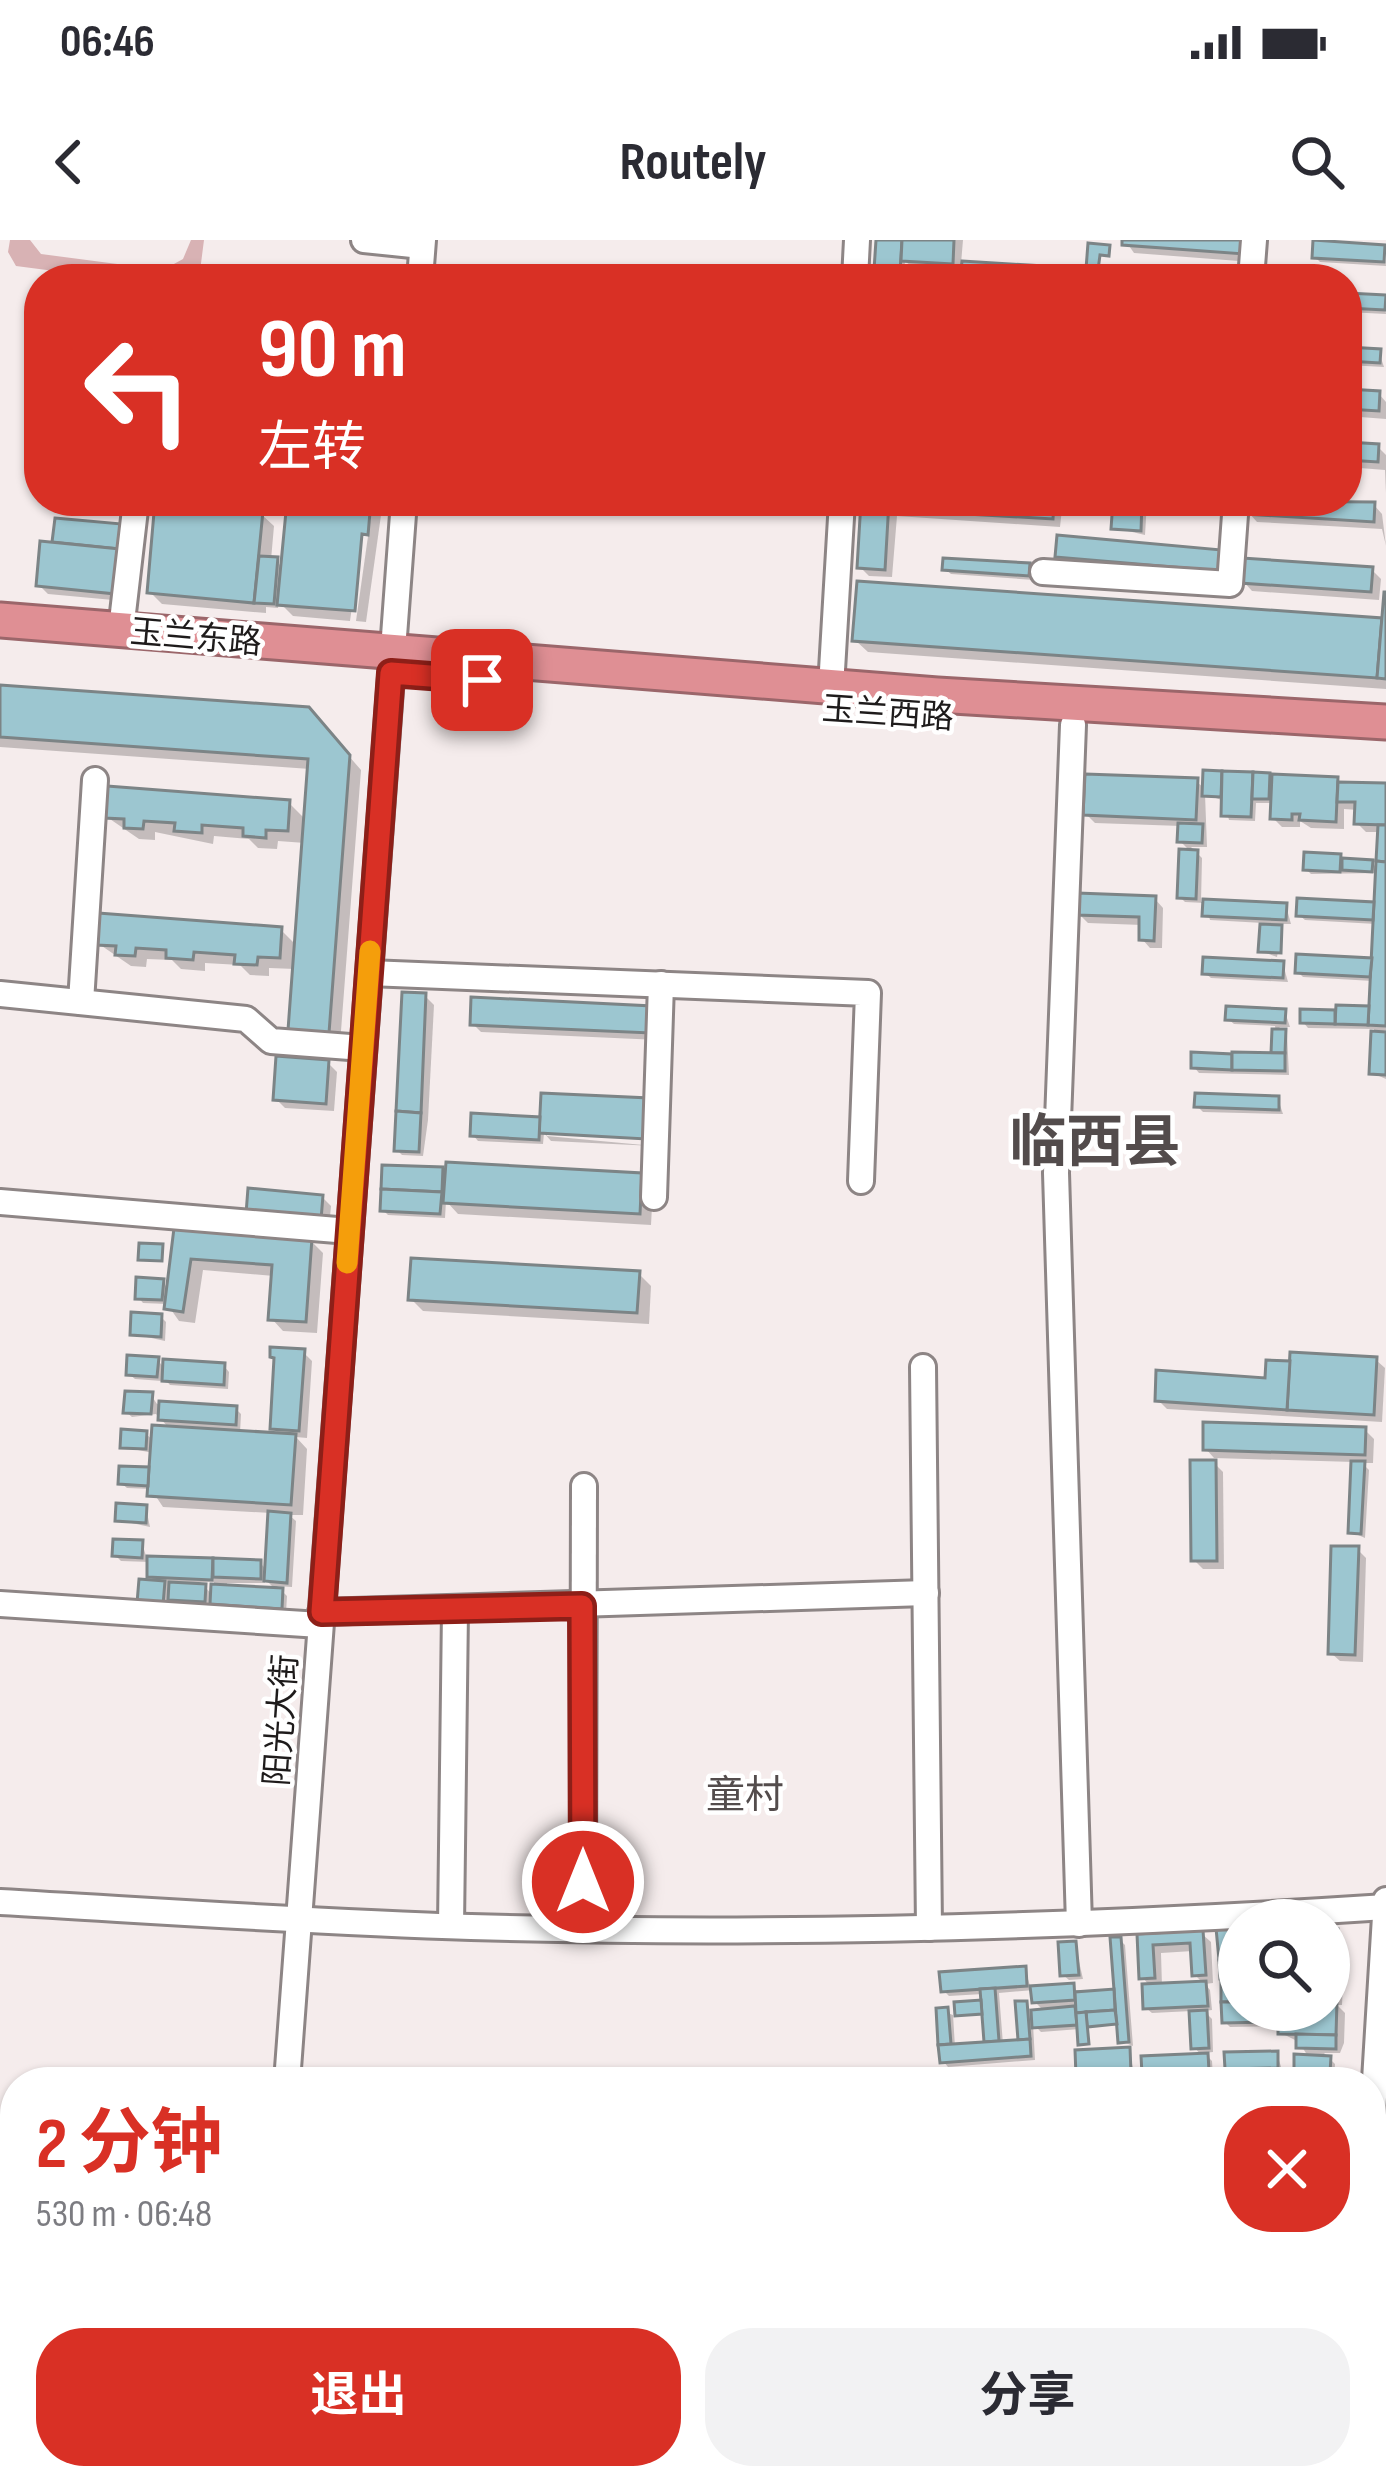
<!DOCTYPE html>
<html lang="zh">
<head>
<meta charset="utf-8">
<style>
	body { margin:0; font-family:"Sofia Sans Condensed","Noto Sans SC",sans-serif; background:#f2f2f3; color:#2b2b33; height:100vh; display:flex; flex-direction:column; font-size:45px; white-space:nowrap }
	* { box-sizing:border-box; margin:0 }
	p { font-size:39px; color:#7c7c81 }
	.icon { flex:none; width:66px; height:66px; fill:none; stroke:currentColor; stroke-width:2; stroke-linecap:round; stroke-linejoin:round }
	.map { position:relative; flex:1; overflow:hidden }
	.details { position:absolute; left:0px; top:1827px; width:1386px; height:423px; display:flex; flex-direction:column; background:#fff; border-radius:48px 48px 0 0; box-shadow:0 3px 9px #0004 }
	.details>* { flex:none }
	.hud { position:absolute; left:24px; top:24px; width:1338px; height:252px; border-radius:48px; box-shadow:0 3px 9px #0004; background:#d93025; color:#fff; overflow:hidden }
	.fabs { position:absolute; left:1218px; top:1659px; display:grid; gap:24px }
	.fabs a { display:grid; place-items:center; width:132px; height:132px; border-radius:50%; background:#fff; box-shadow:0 3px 9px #0004; font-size:60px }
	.pin { position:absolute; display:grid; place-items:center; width:102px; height:102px; color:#fff; margin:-51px; border-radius:24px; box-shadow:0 6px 18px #0006 }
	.me { position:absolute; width:132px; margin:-66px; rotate:0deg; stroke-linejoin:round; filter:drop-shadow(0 0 9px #0008) }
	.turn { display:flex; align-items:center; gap:42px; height:252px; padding:0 36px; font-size:54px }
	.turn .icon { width:156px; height:156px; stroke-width:2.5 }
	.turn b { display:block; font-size:84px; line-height:102px }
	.round { display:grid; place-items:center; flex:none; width:126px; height:126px; border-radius:48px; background:#f2f2f3 }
	.headline { display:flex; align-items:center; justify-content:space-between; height:204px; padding:0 36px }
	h1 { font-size:72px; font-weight:700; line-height:90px; color:#d93025 }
	.action { display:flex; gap:24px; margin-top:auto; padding:24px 36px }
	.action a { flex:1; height:138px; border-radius:48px; background:#d93025; color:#fff; font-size:48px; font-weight:700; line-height:138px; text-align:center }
	.action a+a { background:#f2f2f3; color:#2b2b33 }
	.status { display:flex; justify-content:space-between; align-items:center; height:84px; padding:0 60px; background:#fff; direction:ltr }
	.status svg { height:33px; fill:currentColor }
	header { display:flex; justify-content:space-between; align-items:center; height:156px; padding:0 36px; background:#fff; font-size:54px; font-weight:700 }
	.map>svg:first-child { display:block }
</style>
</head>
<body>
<div class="status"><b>06:46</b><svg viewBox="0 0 49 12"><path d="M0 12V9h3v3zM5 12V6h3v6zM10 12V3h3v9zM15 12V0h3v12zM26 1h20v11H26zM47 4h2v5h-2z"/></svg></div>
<header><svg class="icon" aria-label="back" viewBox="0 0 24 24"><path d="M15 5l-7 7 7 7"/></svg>Routely<svg class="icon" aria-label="search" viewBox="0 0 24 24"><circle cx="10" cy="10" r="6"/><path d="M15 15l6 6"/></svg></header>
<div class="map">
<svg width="1386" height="2249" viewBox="0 0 1386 2249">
	<rect width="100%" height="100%" fill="#f5ecec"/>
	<path fill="#d8b2b4" d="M10,0H30L41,14L163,30L183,19L191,0H204L199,39H116L16,26L8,12Z"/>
	<g fill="#0003" fill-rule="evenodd">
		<path d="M879,0H963L961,24L1075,31L1083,39H963L964,32L913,28L905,21L904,36L883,35L877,29Z"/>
		<path d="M1125,0H1244L1252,22L1134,13Z"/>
		<path d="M1384,8L1386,26L1320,22L1315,17Z"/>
		<path d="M1347,56L1384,58L1386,74L1347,72Z"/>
		<path d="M1347,110L1379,112L1384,127L1347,125Z"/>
		<path d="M1347,152L1379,154L1386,162V179L1347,176Z"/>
		<path d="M1347,205L1378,207L1386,215V253L1385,230L1347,227Z"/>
		<path d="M158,261H203L212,270L261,274L274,286L271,320L284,327L290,261H367L350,381L293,376L279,362L278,368L266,367V373L162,364L150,352Z"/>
		<path d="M373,261H383L366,382L356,381Z"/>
		<path d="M864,261H1054L1062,269L1060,287L897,276L892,337L869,336L860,327Z"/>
		<path d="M1116,261L1147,262L1145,295L1115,288Z"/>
		<path d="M1249,261L1374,265L1382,274L1386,306L1382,289L1257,282L1249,273Z"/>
		<path d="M57,281L121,287L124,361L48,354L39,345L55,305Z"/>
		<path d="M1221,313L1228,339L1067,324L1058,316Z"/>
		<path d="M1029,326L1034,340L951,334L945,329Z"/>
		<path d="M1372,330L1381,339L1379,360L1252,351L1244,342Z"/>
		<path d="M1386,359V449L868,412L855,400L1384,381Z"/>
		<path d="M0,448L321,484L361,530L340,804L303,801L291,789L295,729L269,728V736L250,735L240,725L205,723V731L181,729L172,720L147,719L146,727L131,726L99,704L281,690L297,706L305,603L278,601L277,609L258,608L249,599L214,596L213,604L155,592V600L139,599L107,577L289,563L306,580L310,529L0,507Z"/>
		<path d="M1206,533L1386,548V839L1372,833L1374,789L1308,788L1303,782V772L1367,769L1372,773L1373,741L1303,737L1298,732L1374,725L1376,684L1305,680L1299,675L1373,665L1377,669L1379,633L1311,634L1306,629L1340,617L1372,623L1379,630L1381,592H1366L1357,583L1358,570L1344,569V589L1311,588L1300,581V587H1282L1273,578L1274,563H1256L1255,581L1229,580L1224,561L1205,554L1207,607H1191L1202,618L1201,662L1286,666L1291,684H1277L1282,689L1277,717L1261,711L1263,683L1210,680L1205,663L1185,662L1180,657L1191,612L1180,601L1181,586L1095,583L1086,574L1196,541L1206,550Z"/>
		<path d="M1155,659L1163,668L1162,708H1150L1142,699V685L1088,683L1079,674Z"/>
		<path d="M1283,724L1288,742L1211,738L1205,733Z"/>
		<path d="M425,756L434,765L428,880L423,916L402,915L397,910Z"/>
		<path d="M1285,772L1290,787H1279L1287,794L1289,835L1199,833L1194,827L1279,816L1275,786L1234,784L1228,779Z"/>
		<path d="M660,777L659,800L481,792L473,784Z"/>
		<path d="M328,823L337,832L334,871L285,868L276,859Z"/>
		<path d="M1278,859L1283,874L1203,872L1197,866Z"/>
		<path d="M539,879L547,896L654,906L551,901L544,893L543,904L478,901L473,895Z"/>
		<path d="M441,930L448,937L641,936L653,948L651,985L458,974L446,961L445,978L388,975L383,970Z"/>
		<path d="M322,957L331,966L329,988L258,982Z"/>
		<path d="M177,991L311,1001L323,1013L317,1093L283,1091L271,1078L274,1036L203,1030L195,1083L179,1081L167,1064L143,1063L138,1057L162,1042L169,1049Z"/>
		<path d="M639,1034L651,1046L649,1084L423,1071L411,1059Z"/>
		<path d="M161,1077L166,1082L165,1101L133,1094Z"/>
		<path d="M303,1112L312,1121L307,1198L296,1197L307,1209L303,1275H289L296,1281L292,1347L277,1346L287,1356L286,1373L218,1369L210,1360L209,1366L177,1365L168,1356V1369L146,1368L157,1343L150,1336V1322L121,1321L115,1315L142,1303L147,1319L260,1323L267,1330L271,1273L163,1267L151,1249L127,1248L121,1243L151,1234L153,1213L123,1207L146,1194L154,1201L170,1189L156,1174L132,1177L126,1172L151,1155L157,1164L236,1169L241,1174L240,1193L281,1196L273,1188ZM265,1339L277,1351L227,1348V1343H265ZM200,1342H214L213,1356L207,1349Z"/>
		<path d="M157,1120L166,1129L224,1126L229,1132L228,1149L170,1145L162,1136V1141L135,1139L129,1134Z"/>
		<path d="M1376,1120L1385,1128L1382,1182L1167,1169L1158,1160Z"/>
		<path d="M1365,1190L1374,1199L1373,1223H1362L1369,1230L1365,1298L1351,1292L1354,1222L1214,1218L1206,1209Z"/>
		<path d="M1214,1223L1223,1232L1224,1329H1203L1194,1320Z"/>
		<path d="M146,1268L150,1287L118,1280Z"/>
		<path d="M1357,1309L1366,1318L1363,1422L1340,1421L1331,1413Z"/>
		<path d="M1234,1690L1239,1695V1770L1281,1774V1770H1329V1692L1345,1701L1342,1765H1337L1345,1773L1344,1803L1340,1813H1324L1335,1824L1334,1842H1307L1308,1836L1297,1830L1309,1818L1299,1802L1281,1793V1786L1230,1787L1225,1782L1224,1739Z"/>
		<path d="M1202,1694L1211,1702L1213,1743L1205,1744L1210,1750L1212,1770L1204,1771L1212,1779L1213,1812L1204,1813L1212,1821L1213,1836L1151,1839L1145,1833L1202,1816L1194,1807L1192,1771L1152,1773L1146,1768L1151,1747L1142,1737L1140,1696ZM1193,1711L1195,1735L1204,1744L1162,1746L1161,1713Z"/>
		<path d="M1120,1700L1125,1705L1133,1806L1121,1801L1120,1785L1088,1787L1089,1805H1083L1080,1789L1041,1792L1033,1784L1035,1820L948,1827L943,1821L939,1770L953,1775L955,1807L987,1805L985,1775H958L984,1768L983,1754L949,1756L944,1751L1025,1729L1031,1749L1117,1751ZM1034,1750L1035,1762L1045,1772H1032L1026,1764L1021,1802L1003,1804L999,1753Z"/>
		<path d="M1075,1704L1083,1739L1069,1740L1063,1735Z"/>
		<path d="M1129,1811L1135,1837L1085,1840L1079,1834Z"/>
		<path d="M1277,1814L1283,1833L1233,1834L1228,1828Z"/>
		<path d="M0,2176L15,2177V2220L0,2219Z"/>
		<path d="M102,2235H125L124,2249H101Z"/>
		<path d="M162,2235H190L189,2249H161Z"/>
		<path d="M466,2235H551L550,2249H465Z"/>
		<path d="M631,2235H720L634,2238Z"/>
		<path d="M812,2235H963V2248L849,2247L843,2241V2249H812Z"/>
		<path d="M1078,2235V2243L1035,2245L1026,2235Z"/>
		<path d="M1130,2235H1208V2248H1139Z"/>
	</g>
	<g fill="#9cc6d0" stroke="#7c8486" stroke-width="3">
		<path d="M876,0H902L900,32L874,30Z"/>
		<path d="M902,0H954L953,24L901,21Z"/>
		<path d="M1122,0H1245L1244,14L1122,5Z"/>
		<path d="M1313,0L1385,5L1384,22L1312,18Z"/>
		<path d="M1088,3L1110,5L1109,16L1100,15L1098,30L1086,29Z"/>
		<path d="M962,21L1076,28L1075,39H960Z"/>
		<path d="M1086,29L1098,30L1221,39H1085Z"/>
		<path d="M1347,53L1386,55L1385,70L1347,68Z"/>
		<path d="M1347,107L1381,109L1380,123L1347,121Z"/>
		<path d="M1347,149L1380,151L1379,171L1347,169Z"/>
		<path d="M1347,202L1379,204L1378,222L1347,220Z"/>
		<path d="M155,261H205V266L263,271L254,363L147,353Z"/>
		<path d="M287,261H371L368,295L362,294L355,371L277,365Z"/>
		<path d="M861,261H889L885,330L857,328Z"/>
		<path d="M889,261H969L968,274L889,269Z"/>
		<path d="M969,261H1054L1053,279L968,274Z"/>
		<path d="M1113,261H1142L1141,291L1111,289Z"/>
		<path d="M1246,261L1375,262L1374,282L1246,274Z"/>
		<path d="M55,278L122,284L120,309L52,302Z"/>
		<path d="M1057,295L1222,310L1220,331L1055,317Z"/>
		<path d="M40,301L120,309L116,354L36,346Z"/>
		<path d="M259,316L278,317L274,364L254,363Z"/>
		<path d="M943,318L1030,323L1029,336L942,330Z"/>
		<path d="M1242,318L1373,327L1371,352L1240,343Z"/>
		<path d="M857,341L1382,378L1377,438L852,401Z"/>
		<path d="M1384,352H1386V439L1377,438Z"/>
		<path d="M0,445L309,467L350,515L329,793L288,790L308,519L0,497Z"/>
		<path d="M1203,530L1222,531L1221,557L1202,556Z"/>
		<path d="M1222,531L1253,532L1251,577L1221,576Z"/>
		<path d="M1253,532L1270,533L1269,559H1252Z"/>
		<path d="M1085,534L1198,538L1196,580L1083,575Z"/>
		<path d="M1272,534L1338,537L1336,582L1299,580L1300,574H1292V580L1270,579Z"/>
		<path d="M1338,542L1386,543V585L1354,584L1355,562H1337Z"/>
		<path d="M107,546L290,560L288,591L266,590V598L243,596V588L202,585V593L174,591L175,583L144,581L143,589L124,588V579L104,578Z"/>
		<path d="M1178,583L1203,584L1202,603L1177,602Z"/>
		<path d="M1378,585H1386V622L1376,621Z"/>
		<path d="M1179,609L1198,610L1196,659L1177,658Z"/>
		<path d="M1304,612L1341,614L1340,632L1303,630Z"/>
		<path d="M1342,618L1373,620L1372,632L1342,630Z"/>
		<path d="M1376,621L1386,622V786L1368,785Z"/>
		<path d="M1077,653L1156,656L1154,701L1139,700V677L1076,675Z"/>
		<path d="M1297,658L1374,662L1373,680L1296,676Z"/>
		<path d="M1203,659L1287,663L1286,680L1202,676Z"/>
		<path d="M98,673L282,687L280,718L258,717L257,725L234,724L235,715L194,712L193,720L166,718V710L136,708L135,716L115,715L116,706L96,705Z"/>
		<path d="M1260,684L1282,685L1281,713L1258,712Z"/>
		<path d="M1296,714L1372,718L1370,737L1295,733Z"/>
		<path d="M1203,717L1284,721L1283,738L1202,734Z"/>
		<path d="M402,752L426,753L421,873L396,871Z"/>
		<path d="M471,757L652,766L651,793L470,785Z"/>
		<path d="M1336,765L1369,766L1368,785L1335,784Z"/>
		<path d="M1226,766L1286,769L1285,783L1225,780Z"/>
		<path d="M1300,769L1335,770V784L1300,783Z"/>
		<path d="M1272,789H1286L1285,813H1271Z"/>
		<path d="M1371,791L1386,792V835L1369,834Z"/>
		<path d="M1191,812L1232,814V830L1191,828Z"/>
		<path d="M1232,812L1285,813V831L1232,830Z"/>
		<path d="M276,816L329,820L326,864L273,860Z"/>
		<path d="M541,853L649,858L646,899L539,893Z"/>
		<path d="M1195,853L1279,856V870L1194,867Z"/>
		<path d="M396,871L421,873L419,912L394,911Z"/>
		<path d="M471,873L540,877L539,900L470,896Z"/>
		<path d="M446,922L642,933L640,974L443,963Z"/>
		<path d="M382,925L443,927L442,952L381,949Z"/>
		<path d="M248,948L323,955L321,980L246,974Z"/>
		<path d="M381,949L442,952L440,974L380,971Z"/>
		<path d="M174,988L312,998L306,1082L268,1080L272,1025L191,1019L183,1072L164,1069Z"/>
		<path d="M139,1003L163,1004L162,1021L138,1020Z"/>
		<path d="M411,1018L640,1031L637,1073L408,1060Z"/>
		<path d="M136,1037L164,1039L162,1060L135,1059Z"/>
		<path d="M131,1072L162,1074L161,1097L130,1095Z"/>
		<path d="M270,1107L305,1109L299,1191L270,1189L274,1118L270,1117Z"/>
		<path d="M1290,1112L1377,1117L1374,1175L1287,1170Z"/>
		<path d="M127,1115L159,1117L157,1137L126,1135Z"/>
		<path d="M163,1119L225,1123L224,1145L162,1141Z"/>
		<path d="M1266,1120L1290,1121L1287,1170L1155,1161L1156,1130L1265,1138Z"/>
		<path d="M125,1151L153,1152L151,1174L123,1173Z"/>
		<path d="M159,1161L237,1166L236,1185L158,1180Z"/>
		<path d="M1203,1182L1366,1187L1365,1215L1203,1210Z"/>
		<path d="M152,1185L296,1194L291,1265L147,1256Z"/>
		<path d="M121,1189L147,1191L146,1209L120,1208Z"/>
		<path d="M1190,1220H1216L1217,1321H1191Z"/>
		<path d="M1351,1221H1365L1361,1294L1348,1293Z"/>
		<path d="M119,1226L149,1227L148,1246L118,1244Z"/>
		<path d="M116,1263L147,1265L146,1283L115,1281Z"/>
		<path d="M268,1271L291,1273L287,1343L264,1341Z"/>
		<path d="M113,1299L143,1300L142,1318L112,1316Z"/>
		<path d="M1331,1306H1359L1355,1415L1328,1414Z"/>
		<path d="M147,1316L213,1318L212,1340L147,1337Z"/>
		<path d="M213,1318L261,1320V1339L213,1337Z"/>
		<path d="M139,1339L165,1341L163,1365L137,1363Z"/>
		<path d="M169,1342L206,1344L205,1362L168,1360Z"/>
		<path d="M211,1344L283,1348L282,1369L210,1364Z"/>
		<path d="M1235,1686L1238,1720H1219L1216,1688Z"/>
		<path d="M1329,1689H1338L1334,1758L1329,1757Z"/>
		<path d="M1203,1690L1206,1735L1192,1736L1190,1703L1153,1705L1155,1738L1139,1739L1137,1694Z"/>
		<path d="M1110,1697H1121L1129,1802L1118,1803Z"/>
		<path d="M1076,1701L1079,1735L1060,1736L1058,1702Z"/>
		<path d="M1219,1720H1239V1738L1220,1739Z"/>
		<path d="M1026,1726L1027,1746L941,1752L939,1732Z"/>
		<path d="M1238,1738L1239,1762H1221V1739Z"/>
		<path d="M1206,1741L1208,1766L1143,1769L1142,1744Z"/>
		<path d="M1074,1743L1075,1760L1032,1763L1030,1746Z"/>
		<path d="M995,1748L999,1801L984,1802L980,1749Z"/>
		<path d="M1114,1749L1115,1770L1076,1773L1075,1752Z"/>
		<path d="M981,1760L982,1774L955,1776L954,1762Z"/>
		<path d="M1015,1761H1027L1030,1799L1018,1800Z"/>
		<path d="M1329,1761H1337L1336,1795L1278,1794V1770H1329Z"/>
		<path d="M1221,1762H1239V1770H1272L1273,1782L1222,1783Z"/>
		<path d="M1075,1766L1077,1785L1032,1788L1031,1770Z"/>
		<path d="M948,1767L951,1804L938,1805L936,1768Z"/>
		<path d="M1115,1770L1117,1784L1087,1787L1086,1772Z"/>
		<path d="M1207,1770L1209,1808L1191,1809L1189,1771Z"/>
		<path d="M1086,1772L1089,1804L1078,1805L1076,1773Z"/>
		<path d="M1296,1794L1336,1795V1809L1296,1808Z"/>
		<path d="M1030,1799L1031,1816L940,1823L938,1805Z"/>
		<path d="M1130,1807L1131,1833L1076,1836L1075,1810Z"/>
		<path d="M1278,1811V1828L1225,1829L1224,1812Z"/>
		<path d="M1208,1813L1209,1831L1142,1834L1141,1816Z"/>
		<path d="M1294,1814L1331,1816L1330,1833L1294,1831Z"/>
		<path d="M1305,1832L1330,1833L1329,1842H1304Z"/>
		<path d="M0,2173L15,2174V2213L0,2212Z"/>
		<path d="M99,2235H117L116,2249H98Z"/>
		<path d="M159,2235H182L181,2249H158Z"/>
		<path d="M463,2235H543L542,2249H462Z"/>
		<rect x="809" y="2235" width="23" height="14"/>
		<rect x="838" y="2235" width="117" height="5"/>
		<path d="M1127,2235H1200V2240L1127,2241Z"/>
	</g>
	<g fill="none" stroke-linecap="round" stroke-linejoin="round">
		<g stroke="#8d8585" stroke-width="30">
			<g id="minor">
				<path d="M364,0L422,6"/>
				<path d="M420,39L423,0"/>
				<path d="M855,39L857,0"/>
				<path d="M1251,39L1254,0"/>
				<path d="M1043,332L1230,344L1236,261"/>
				<path d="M121,390L136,261"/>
				<path d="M831,447L842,261"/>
				<path d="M1073,485L1056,933L1079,1684"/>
				<path d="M369,733L868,753L861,941"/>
				<path d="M0,754L246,779L271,801L363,808"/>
				<path d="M81,762L95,540"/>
				<path d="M654,957L661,744"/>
				<path d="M0,962L349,991"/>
				<path d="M923,1127L929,1688"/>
				<path d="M0,1364L320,1385"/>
				<path d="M321,1372L926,1353"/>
				<path d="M0,1662C157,1671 314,1682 471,1687C776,1696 1081,1687 1386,1667"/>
				<path d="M451,1686L455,1370"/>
				<path d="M583,1688L584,1246"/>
				<path d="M287,1842L404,261"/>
				<path d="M1371,1906L1386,1660"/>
				<path d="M257,2249L258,2235"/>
				<path d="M1350,2249L1351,2235"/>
			</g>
		</g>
		<g stroke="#9b666a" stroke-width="39">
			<path id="highway" d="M0,380L937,455L1386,482"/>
		</g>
		<use href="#minor" stroke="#fff" stroke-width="24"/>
		<use href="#highway" stroke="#df8f94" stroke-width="33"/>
	</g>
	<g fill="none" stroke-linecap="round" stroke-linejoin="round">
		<g stroke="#8d1f18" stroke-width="30">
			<path id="route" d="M482,440L391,433L322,1372L582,1366L583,1642"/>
		</g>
		<use href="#route" stroke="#d93025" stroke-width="21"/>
		<path stroke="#f59e0b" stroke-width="21" d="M347,1023L370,711"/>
	</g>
	<g text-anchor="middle" stroke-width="9" stroke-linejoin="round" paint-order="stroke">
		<g font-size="33" fill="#1e1b1b" stroke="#fff">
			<text transform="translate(196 396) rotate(5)" y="12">玉兰东路</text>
			<text transform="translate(888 472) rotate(4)" y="12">玉兰西路</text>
			<text transform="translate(280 1480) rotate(-86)" y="12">阳光大街</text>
		</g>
		<g font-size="39" fill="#534c4c" stroke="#fff">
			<text x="745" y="1568">童村</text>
		</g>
		<g font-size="57" font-weight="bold" fill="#534c4c" stroke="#fff">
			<text x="1095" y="921">临西县</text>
		</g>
	</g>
</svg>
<div class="fabs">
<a><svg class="icon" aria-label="search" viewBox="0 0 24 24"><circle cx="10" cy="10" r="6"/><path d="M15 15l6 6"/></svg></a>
</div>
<div class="pin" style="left:482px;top:440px;background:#d93025"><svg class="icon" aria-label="arrive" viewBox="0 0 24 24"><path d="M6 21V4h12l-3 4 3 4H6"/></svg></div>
<svg class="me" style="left:583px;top:1642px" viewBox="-20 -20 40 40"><circle r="17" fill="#d93025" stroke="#fff" stroke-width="3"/><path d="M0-11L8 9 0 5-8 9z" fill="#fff"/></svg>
<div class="hud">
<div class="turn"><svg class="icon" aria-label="left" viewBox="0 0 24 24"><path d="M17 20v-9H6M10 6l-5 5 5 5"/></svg><div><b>90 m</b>左转</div></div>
</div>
<section class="details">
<div class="headline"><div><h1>2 分钟</h1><p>530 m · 06:48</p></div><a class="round" style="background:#d93025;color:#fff"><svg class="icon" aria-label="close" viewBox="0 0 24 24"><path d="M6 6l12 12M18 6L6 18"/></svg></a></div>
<div class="action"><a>退出</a><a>分享</a></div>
</section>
</div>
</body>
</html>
